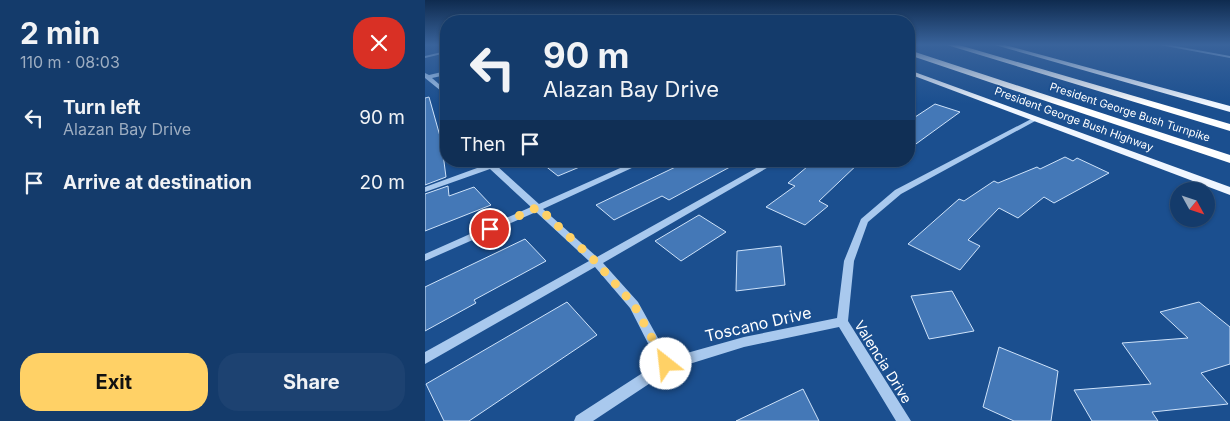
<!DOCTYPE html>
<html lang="en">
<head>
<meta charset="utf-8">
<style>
	body { margin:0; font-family:Inter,sans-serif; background:#1d4271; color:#f1f3f6; height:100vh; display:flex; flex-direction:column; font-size:19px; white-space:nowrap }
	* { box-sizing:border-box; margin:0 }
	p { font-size:16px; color:#9dadc1 }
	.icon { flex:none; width:28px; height:28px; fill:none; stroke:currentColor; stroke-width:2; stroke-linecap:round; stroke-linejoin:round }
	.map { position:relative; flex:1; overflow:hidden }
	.side { display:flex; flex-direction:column; background:#143b6b; width:425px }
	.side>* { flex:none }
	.guide { position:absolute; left:15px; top:15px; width:475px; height:152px; border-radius:20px; box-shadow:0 1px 4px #0004,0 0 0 1px #33557e; background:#143b6b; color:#f1f3f6; overflow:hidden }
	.needle { width:32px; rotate:130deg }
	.tools { position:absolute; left:745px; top:182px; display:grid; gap:10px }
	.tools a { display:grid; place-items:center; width:45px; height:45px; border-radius:50%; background:#143b6b; box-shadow:0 1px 4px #0004,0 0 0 1px #33557e; font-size:25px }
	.pin { position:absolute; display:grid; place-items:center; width:42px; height:42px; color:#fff; margin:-21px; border:2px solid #fff; border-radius:50%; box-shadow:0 1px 5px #0007 }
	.me { position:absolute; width:55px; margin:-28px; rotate:331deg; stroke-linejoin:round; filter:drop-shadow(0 0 4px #0008) }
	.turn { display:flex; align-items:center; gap:18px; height:105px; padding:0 20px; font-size:22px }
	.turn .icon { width:65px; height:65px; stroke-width:2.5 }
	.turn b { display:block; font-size:35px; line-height:42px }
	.then { display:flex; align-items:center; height:48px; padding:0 20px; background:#0003; gap:10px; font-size:19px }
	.round { display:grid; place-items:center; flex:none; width:52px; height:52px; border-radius:20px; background:#1d4271 }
	.head { display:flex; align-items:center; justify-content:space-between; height:85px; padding:0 20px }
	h1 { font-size:30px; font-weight:700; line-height:38px }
	.cta { display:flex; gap:10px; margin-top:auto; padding:10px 20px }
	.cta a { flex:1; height:58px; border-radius:20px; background:#ffd166; color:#111; font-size:20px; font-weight:700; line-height:58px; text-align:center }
	.cta a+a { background:#1d4271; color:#f1f3f6 }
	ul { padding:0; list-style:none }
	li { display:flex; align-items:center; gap:15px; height:65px; padding:0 20px }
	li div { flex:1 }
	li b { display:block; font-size:19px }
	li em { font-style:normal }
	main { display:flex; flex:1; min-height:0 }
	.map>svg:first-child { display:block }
</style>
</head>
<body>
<main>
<section class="side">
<div class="head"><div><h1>2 min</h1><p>110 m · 08:03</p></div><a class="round" style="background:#d93025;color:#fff"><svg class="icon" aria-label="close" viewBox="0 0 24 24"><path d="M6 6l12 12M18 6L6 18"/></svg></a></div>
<ul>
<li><svg class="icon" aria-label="left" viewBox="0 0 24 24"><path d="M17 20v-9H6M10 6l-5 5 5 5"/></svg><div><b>Turn left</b><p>Alazan Bay Drive</p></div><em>90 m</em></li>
<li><svg class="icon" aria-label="arrive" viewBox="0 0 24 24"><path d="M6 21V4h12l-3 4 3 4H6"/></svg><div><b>Arrive at destination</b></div><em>20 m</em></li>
</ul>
<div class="cta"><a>Exit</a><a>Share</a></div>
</section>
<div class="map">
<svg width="805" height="421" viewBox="0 0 805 421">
	<rect width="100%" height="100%" fill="#1b4f8f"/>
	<g fill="#4478b7" stroke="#cfe3fa">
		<path d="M4,97L20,154H18L21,177L0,185V98Z"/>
		<path d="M510,104L535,112L484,149V121Z"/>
		<path d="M640,157L648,161L652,158L684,173L629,203L619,197L593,218L574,208L543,240L555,246L535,270L483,244L534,199L539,201L569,181L573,183L612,167L615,169Z"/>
		<path d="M114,161H169L133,176Z"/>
		<path d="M263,161H316L244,200L237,196L189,220L171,205Z"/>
		<path d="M389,161H436L394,201L403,206L380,225L341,207L370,186L363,183Z"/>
		<path d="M23,186L24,196L49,187L66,205L0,231V194Z"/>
		<path d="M274,215L301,232L256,261L230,241Z"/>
		<path d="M100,239L121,261L49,300L51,303L0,331V287Z"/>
		<path d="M356,246L360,285L311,291L312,251Z"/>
		<path d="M527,291L549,331L504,339L486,296Z"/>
		<path d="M142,302L172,335L44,421H19L1,384Z"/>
		<path d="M774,302L805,327V364L776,373L803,404L727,412L733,421H667L649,390L726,384L697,343L763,338L735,312Z"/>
		<path d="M574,347L633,371L626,421H589L558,407Z"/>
		<path d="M378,389L394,421H311Z"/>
	</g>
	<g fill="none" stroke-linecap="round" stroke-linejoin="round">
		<g fill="#a9c9ee" fill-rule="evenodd">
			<path d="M735,45H745L805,56V58Z"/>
			<path d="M21,51V53L0,58V56Z"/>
			<path d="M21,71V75L7,78L21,90V95L0,78V73L4,75Z"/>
			<path d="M610,117L613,119L612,120L476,194L443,222L429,261L423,321L486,421H471L414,327L319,347L245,370L168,421H149L151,416L233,363L205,308L170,267L0,364V352L164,261L111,212L0,261V254L106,207L65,169L0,192V187L63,164L62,161H83L72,166L114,204L211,161H222L118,209L172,257L344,161H354L178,263L213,302L244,358L319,337L412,318L419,261L436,219L470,190Z"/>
		</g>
		<g fill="#f0f6ff" fill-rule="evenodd">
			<path d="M570,45H580L805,106V112Z"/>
			<path d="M484,70L805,187V195L484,74Z"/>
		</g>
		<g fill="#fff" fill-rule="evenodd">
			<path d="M522,45H534L805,124V131Z"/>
			<path d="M484,50L805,155V163L484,55Z"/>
		</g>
	</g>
	<linearGradient id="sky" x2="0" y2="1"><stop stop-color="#0f2b4f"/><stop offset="0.43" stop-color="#39639b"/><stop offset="1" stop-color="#39639b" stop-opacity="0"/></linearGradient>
	<rect width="805" height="104" fill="url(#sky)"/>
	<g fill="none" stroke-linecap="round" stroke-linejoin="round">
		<path stroke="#ffd166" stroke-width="9" stroke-dasharray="0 16.2" d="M65,229L113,207L171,262L209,305L241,364"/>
	</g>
	<g text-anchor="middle" stroke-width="4" stroke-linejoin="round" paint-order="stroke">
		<g font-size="11" fill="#fff" stroke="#1b4f8f">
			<text transform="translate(705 112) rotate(18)" y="4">President George Bush Turnpike</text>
			<text transform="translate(649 119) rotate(20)" y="4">President George Bush Highway</text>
		</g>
		<g font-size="14" fill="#fff" stroke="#1b4f8f">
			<text transform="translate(458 362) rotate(58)" y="5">Valencia Drive</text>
		</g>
		<g font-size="16" fill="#fff" stroke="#1b4f8f">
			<text transform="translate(333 324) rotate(-13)" y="6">Toscano Drive</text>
		</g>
	</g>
</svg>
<div class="tools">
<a><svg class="needle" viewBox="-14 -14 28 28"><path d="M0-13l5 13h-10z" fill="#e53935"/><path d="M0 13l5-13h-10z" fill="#9dadc1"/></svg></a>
</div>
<div class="pin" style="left:65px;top:229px;background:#d93025"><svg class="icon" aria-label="arrive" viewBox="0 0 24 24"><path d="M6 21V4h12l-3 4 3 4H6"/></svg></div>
<svg class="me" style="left:241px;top:364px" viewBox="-20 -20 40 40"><circle r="19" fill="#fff"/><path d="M0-13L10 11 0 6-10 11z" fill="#ffd166"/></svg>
<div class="guide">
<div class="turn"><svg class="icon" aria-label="left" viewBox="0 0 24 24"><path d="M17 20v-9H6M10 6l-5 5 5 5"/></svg><div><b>90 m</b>Alazan Bay Drive</div></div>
<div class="then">Then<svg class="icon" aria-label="arrive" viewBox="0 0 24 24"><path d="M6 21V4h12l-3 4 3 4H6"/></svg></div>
</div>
</div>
</main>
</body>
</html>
